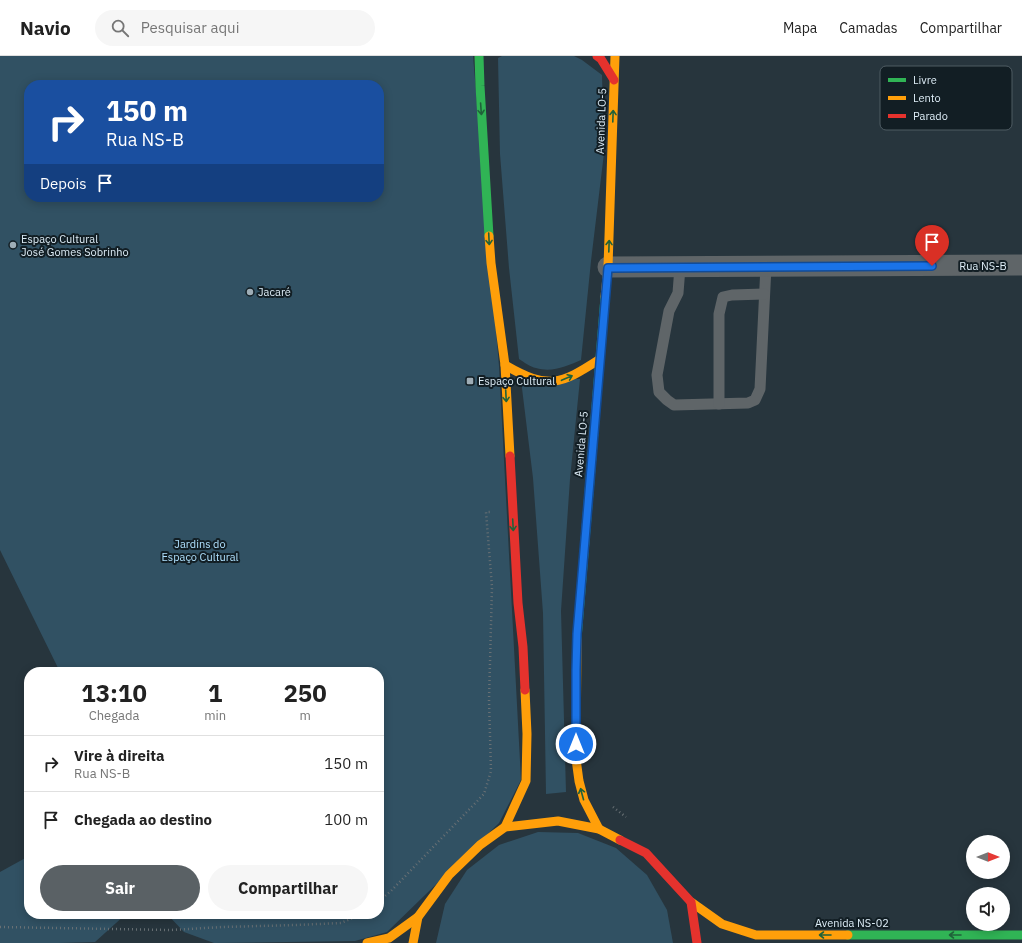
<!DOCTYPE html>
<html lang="pt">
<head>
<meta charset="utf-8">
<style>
	body { margin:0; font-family:"IBM Plex Sans",sans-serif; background:#f6f6f6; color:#222; height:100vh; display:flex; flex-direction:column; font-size:15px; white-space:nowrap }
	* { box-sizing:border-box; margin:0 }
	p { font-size:13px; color:#767676 }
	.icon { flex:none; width:22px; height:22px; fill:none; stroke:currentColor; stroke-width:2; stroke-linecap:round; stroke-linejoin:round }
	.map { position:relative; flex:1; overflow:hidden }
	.side { position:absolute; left:24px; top:611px; width:360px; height:252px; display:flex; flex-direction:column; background:#fff; border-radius:16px; box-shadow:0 2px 10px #0003 }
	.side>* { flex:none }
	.hud { position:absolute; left:24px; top:24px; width:360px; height:122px; border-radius:16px; box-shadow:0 2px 10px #0003; background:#1a4fa0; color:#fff; overflow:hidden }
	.needle { width:26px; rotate:90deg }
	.controls { position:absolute; left:966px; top:779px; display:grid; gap:8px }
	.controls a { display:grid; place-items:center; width:44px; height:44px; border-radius:50%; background:#fff; box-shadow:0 2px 10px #0003; font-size:20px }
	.pin { position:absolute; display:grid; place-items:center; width:34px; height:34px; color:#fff; margin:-41px -17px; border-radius:50% 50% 50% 0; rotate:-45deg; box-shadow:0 0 4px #0007 }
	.pin .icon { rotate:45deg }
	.me { position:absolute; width:44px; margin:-22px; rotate:0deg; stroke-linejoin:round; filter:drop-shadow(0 0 3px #0008) }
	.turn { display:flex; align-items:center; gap:14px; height:84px; padding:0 16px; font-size:18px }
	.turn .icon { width:52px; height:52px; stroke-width:2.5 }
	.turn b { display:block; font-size:28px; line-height:34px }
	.then { display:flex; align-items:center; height:38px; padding:0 16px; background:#0003; gap:8px; font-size:15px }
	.eta { display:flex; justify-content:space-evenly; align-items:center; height:68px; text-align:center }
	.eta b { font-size:24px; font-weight:700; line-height:28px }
	.action { display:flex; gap:8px; margin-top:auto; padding:8px 16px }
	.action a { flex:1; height:46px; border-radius:24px; background:#5a6165; color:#fff; font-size:16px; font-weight:700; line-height:46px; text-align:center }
	.action a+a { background:#f6f6f6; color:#222 }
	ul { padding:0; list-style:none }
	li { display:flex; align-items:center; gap:12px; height:56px; padding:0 16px; border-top:1px solid #e0e0e0 }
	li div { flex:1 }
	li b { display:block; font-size:15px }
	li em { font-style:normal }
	header { display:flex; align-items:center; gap:24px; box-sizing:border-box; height:56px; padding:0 20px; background:#fff; border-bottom:1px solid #e0e0e0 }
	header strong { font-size:19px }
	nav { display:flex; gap:22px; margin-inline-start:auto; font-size:14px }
	.search { width:280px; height:36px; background:#f6f6f6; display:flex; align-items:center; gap:10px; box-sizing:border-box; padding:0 14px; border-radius:22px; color:#767676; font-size:15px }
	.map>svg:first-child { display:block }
</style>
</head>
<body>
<header>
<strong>Navio</strong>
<div class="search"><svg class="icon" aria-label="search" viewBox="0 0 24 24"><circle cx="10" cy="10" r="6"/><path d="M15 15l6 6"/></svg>Pesquisar aqui</div>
<nav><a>Mapa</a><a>Camadas</a><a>Compartilhar</a></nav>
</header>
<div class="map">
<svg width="1022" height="887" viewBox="0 0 1022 887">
	<rect width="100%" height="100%" fill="#27353d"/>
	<g fill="#315163" fill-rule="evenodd">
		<path d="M0,0H473L499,310L521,724L499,767L387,876L355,885L214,887L184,876L167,858H379V616H60L0,494ZM29,29H379V141H29Z"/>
		<path d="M502,0H574L582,4L602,19L604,97L591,205L581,304C567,310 552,317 536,312C530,311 524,306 519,303L509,212L500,98L498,2Z"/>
		<path d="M580,323L570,423L561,555L566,736L546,738L543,557L533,422L521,324Z"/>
		<path d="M538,776L578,777L616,792L647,819L667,854L673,887H436L445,848L467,814L499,789Z"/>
		<path d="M29,800V858H126L95,886L59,887H0V816Z"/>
	</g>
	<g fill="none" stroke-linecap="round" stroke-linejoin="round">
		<g stroke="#697074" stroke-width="2.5" stroke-dasharray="1 3" stroke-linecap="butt">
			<path d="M613,751L626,761"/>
			<path d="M379,845L391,835L484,738L491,715L489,644L492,531L486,456H492"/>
			<path d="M0,871L170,874L223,871L296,869L341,867L362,858"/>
		</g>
		<g stroke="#5f6568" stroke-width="11">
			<path d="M680,211L678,237L669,255L657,319L659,336L667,344L674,349L748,347L755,344L760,333L766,210"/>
			<path d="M719,348V258L723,241L732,239L764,238"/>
		</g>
		<path stroke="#5f6568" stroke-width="21" d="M608,211L1022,209"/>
		<g stroke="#30b455" stroke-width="9">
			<path d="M479,0L480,30L489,180"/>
			<path d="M577,583L605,241"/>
			<path d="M848,879H1022"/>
		</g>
		<g stroke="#ff9f0a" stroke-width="9">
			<path d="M489,180L491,207L505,309L510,400"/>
			<path d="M605,241L608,211L615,0"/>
			<path d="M505,309C548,334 560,329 600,303"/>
			<path d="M577,583L576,703L579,725L584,744L599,773"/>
			<path d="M505,771L526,725L527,678L525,634"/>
			<path d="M691,846L722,868L756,879H848"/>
			<path d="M367,887L389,882L418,861"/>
			<path d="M413,887L418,861L449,819L480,789L505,771L558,765L599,773L620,784"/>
		</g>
		<g stroke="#e5322d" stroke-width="9">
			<path d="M597,0L601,3L614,24"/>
			<path d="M510,400L518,547L523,591L525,634"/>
			<path d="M620,784L646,797L691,846L697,887"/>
		</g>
	</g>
	<defs><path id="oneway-shaft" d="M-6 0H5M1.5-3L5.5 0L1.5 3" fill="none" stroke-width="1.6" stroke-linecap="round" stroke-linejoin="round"/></defs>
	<g stroke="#20623a">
		<use href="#oneway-shaft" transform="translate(481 53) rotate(86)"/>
		<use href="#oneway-shaft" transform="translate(613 60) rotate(-88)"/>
		<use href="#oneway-shaft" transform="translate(489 183) rotate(87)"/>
		<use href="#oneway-shaft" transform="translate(609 190) rotate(-88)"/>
		<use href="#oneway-shaft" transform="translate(567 322) rotate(-23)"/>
		<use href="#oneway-shaft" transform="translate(506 340) rotate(87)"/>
		<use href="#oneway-shaft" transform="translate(513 469) rotate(87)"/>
		<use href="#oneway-shaft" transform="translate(582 738) rotate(-105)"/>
		<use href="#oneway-shaft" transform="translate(825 879) rotate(180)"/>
		<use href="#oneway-shaft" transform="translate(955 879) rotate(180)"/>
	</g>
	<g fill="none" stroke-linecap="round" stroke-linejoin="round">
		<g stroke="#114b97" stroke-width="10">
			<path id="route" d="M576,688V614L577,578L608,212L932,210"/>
		</g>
		<use href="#route" stroke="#1a73e8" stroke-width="7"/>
	</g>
	<g fill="#9eadb6" stroke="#121e24" stroke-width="1.5">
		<circle cx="13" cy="189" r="4"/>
		<circle cx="250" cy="236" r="4"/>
		<rect x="466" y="321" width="8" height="8" rx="2"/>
	</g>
	<g text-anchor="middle" stroke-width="4" stroke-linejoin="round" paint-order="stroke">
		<g font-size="11" fill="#deedf7" stroke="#121e24">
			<text transform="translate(601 65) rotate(-88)" y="4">Avenida LO-5</text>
			<text x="983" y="214">Rua NS-B</text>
			<text transform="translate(581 388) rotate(-85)" y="4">Avenida LO-5</text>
			<text x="852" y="871">Avenida NS-02</text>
		</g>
		<g font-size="11" fill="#deedf7" stroke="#121e24" text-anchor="start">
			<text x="21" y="187">Espaço Cultural<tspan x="21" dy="13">José Gomes Sobrinho</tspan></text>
			<text x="258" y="240">Jacaré</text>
			<text x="478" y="329">Espaço Cultural</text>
		</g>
		<g font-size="11" fill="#afe0fd" stroke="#121e24">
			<text x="200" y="492">Jardins do<tspan x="200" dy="13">Espaço Cultural</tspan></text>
		</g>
	</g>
	<rect x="880" y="10" width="132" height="64" rx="6" fill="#121e24" stroke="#4f5c63" stroke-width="1"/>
	<rect x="888" y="22" width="18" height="4" fill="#30b455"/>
	<rect x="888" y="40" width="18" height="4" fill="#ff9f0a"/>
	<rect x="888" y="58" width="18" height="4" fill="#e5322d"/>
	<g font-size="11" fill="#deedf7">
		<text x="913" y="28">Livre</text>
		<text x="913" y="46">Lento</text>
		<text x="913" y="64">Parado</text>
	</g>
</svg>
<div class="controls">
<a><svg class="needle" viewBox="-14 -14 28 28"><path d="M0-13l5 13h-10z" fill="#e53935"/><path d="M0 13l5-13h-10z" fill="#767676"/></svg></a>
<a><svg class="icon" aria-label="sound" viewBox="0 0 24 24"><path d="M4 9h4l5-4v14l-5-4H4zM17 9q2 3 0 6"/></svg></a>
</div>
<div class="pin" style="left:932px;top:210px;background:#d93025"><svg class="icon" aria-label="arrive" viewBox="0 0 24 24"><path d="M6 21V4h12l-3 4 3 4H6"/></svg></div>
<svg class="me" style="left:576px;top:688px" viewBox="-20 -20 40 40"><circle r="17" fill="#1a73e8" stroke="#fff" stroke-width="3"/><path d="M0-11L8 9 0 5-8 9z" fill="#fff"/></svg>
<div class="hud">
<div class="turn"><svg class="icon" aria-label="right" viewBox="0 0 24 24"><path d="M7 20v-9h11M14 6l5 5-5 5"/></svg><div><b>150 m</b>Rua NS-B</div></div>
<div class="then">Depois<svg class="icon" aria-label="arrive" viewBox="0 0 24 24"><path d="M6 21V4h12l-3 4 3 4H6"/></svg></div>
</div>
<section class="side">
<div class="eta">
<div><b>13:10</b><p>Chegada</p></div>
<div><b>1</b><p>min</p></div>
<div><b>250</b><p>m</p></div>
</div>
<ul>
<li><svg class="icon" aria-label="right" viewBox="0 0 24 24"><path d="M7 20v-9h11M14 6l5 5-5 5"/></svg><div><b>Vire à direita</b><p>Rua NS-B</p></div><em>150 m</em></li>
<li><svg class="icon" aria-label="arrive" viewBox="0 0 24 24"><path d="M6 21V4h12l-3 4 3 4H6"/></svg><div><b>Chegada ao destino</b></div><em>100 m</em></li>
</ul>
<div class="action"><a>Sair</a><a>Compartilhar</a></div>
</section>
</div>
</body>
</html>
